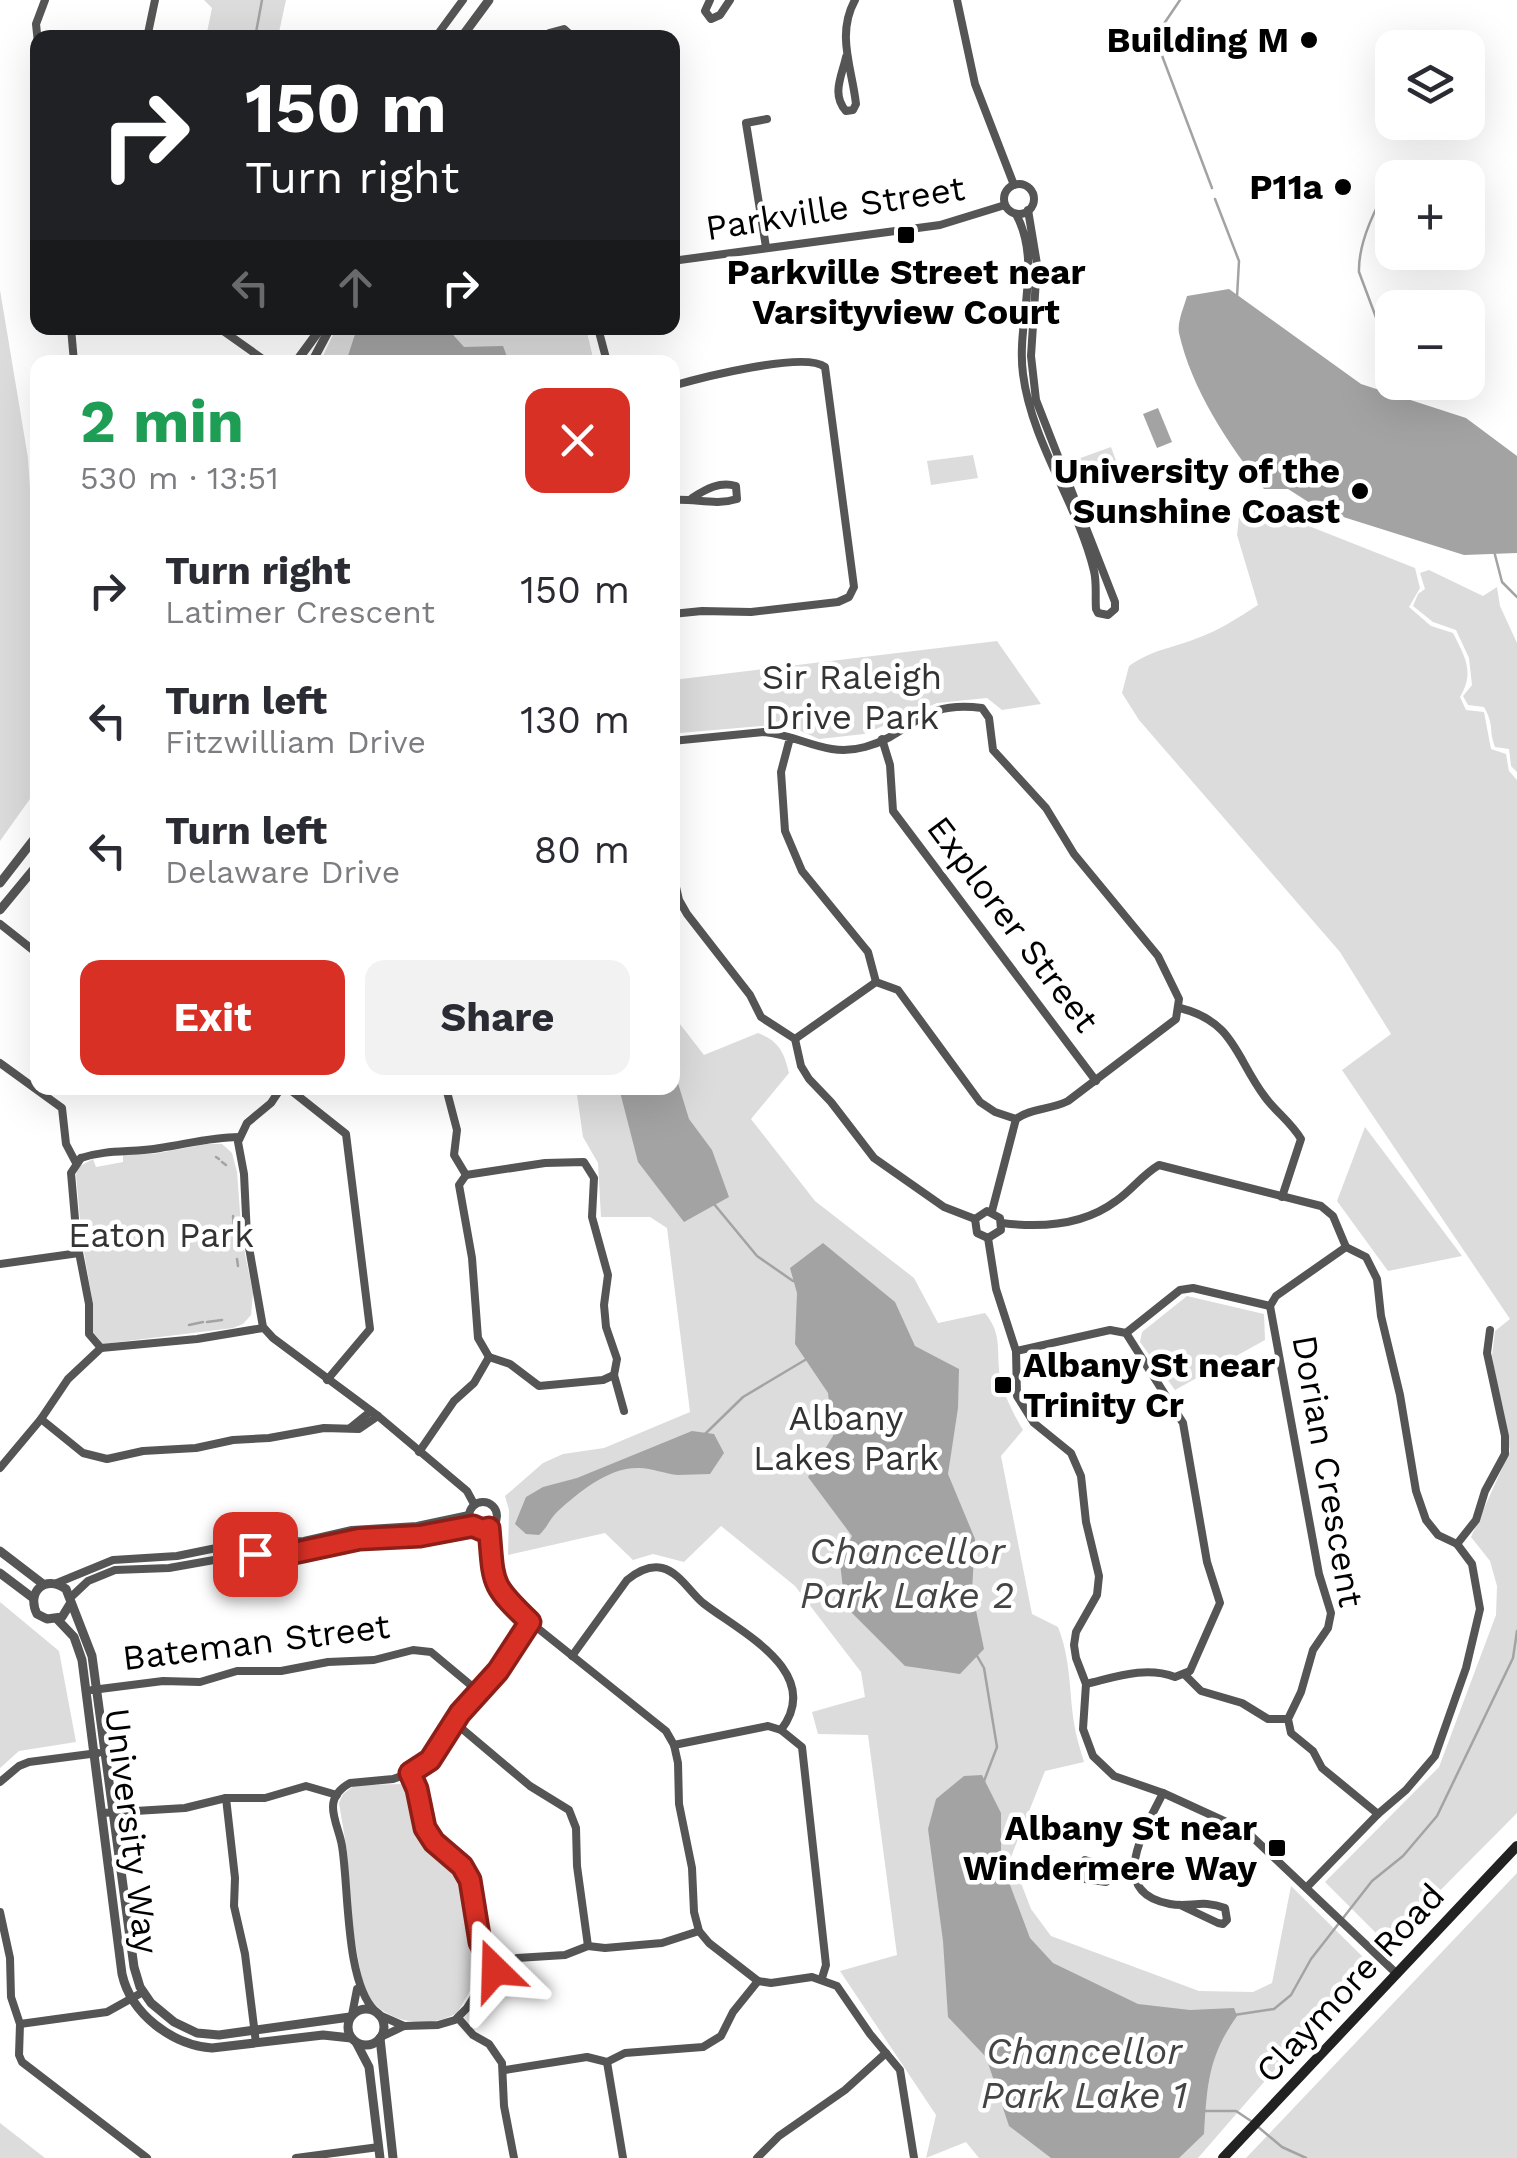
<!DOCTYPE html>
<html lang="en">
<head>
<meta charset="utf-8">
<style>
	body { margin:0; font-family:"Work Sans",sans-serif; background:#f2f2f3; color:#2b2b33; height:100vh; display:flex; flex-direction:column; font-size:38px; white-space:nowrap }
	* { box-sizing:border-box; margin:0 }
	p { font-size:32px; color:#7c7c81 }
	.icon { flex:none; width:55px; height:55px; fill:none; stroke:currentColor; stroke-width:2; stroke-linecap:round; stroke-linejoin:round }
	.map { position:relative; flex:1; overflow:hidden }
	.sheet { position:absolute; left:30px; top:355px; width:650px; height:740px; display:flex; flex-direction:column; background:#fff; border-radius:20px; box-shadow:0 10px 40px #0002 }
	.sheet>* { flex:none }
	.hud { position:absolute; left:30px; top:30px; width:650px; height:305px; border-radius:20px; box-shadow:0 10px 40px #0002; background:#202124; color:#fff; overflow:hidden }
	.controls { position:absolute; left:1375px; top:30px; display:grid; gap:20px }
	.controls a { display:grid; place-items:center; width:110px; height:110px; border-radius:20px; background:#fff; box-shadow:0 10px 40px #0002; font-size:50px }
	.pin { position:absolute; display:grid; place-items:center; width:85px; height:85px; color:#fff; margin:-42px; border-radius:20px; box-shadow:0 5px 15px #0006 }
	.me { position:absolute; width:110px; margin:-55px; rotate:338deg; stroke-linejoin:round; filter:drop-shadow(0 0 8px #0008) }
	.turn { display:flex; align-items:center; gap:35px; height:210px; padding:0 50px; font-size:45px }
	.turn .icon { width:130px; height:130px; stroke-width:2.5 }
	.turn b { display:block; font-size:70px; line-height:85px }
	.lanes { display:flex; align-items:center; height:95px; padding:0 50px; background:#0003; justify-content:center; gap:50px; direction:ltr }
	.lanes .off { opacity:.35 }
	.round { display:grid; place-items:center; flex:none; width:105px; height:105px; border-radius:20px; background:#f2f2f3 }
	.head { display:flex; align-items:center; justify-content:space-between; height:170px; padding:0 50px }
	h1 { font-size:60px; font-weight:700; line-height:75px; color:#1e9e55 }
	.primary-button { display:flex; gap:20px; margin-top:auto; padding:20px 50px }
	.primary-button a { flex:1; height:115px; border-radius:20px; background:#d93025; color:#fff; font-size:40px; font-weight:700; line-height:115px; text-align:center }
	.primary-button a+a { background:#f2f2f3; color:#2b2b33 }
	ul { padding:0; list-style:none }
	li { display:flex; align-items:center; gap:30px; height:130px; padding:0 50px }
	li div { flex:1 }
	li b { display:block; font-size:38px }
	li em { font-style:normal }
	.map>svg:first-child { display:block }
</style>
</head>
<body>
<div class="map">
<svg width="1517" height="2158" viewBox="0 0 1517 2158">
	<rect width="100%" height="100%" fill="#fff"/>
	<g fill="#dcdcdc">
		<path d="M204,0H286L278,37H206L212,8Z"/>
		<path d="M0,290L28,458L38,611L37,789L0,841Z"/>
		<path d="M323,328H533L537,330L586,328L594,362H320L333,335Z"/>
		<path d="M1111,447L1118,466L1080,481L1072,461Z"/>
		<path d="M973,455L978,478L931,485L927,461Z"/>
		<path d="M1257,501L1271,511L1415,568L1420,588L1409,607L1431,626L1453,633C1465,657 1475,672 1460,697L1466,710L1484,712L1491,749L1506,754L1509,771L1517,780V1813L1387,1944L1325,1882L1439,1767L1496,1615L1497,1586L1490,1561L1471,1537L1510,1451L1492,1356L1495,1331L1510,1319L1342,1070L1391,1034L1340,952L1139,720L1122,693L1129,666C1156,648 1167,650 1195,639C1218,631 1238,618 1258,605L1237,535L1240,509Z"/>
		<path d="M1429,570L1483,596L1497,587L1500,606L1517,643V772L1511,766L1509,749L1495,747C1488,729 1495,727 1484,707L1468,705L1463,696L1472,685L1469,658L1456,630L1433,622L1413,606L1418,594L1425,589L1420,573Z"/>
		<path d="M997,641L1041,704L1002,710L987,698L937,703L864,734L819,739L785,724L680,733L673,726V680Z"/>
		<path d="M673,1015L704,1055L758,1033C779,1041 784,1052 789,1073L751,1119L815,1201L914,1278L938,1323L985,1313C1003,1335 996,1351 1000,1376C1004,1396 1013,1413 1023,1430L1001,1456L1032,1614L1058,1627C1071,1660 1069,1690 1074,1723C1076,1736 1080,1749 1084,1762L1045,1771L1011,1857L1031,1909L1051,1936L1199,1991L1253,1992L1272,1983L1291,1886L1368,1962L1198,2158H979L966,2142L926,2158L936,2115L840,1971L897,1955L868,1735L818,1734L812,1712L865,1697L861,1672L795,1586L721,1526L684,1562L653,1554L633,1560L605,1533L508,1555L509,1510L505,1496L543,1463L563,1454L604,1448L690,1412L667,1228L650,1217H601L598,1163L583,1137L576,1088H672Z"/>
		<path d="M1365,1127L1462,1256L1388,1271L1337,1201Z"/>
		<path d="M207,1144H222L232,1153L237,1172L242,1239L253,1293L251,1315L243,1324L233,1328L103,1344L93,1332V1304L82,1241L76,1175L78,1167L93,1159L96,1167L123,1162V1154H153Z"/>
		<path d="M1187,1296L1264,1314L1265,1340L1175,1390L1140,1342L1142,1332Z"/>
		<path d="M0,1602L59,1651L76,1742L19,1751L0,1768Z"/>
		<path d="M405,1784L412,1790L422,1832L431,1844L455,1865L468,1886L476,1946L485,1966L457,2013C425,2031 384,2022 364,1992L351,1919L347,1851L339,1803L343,1794L355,1785Z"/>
		<path d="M1517,1873V2158H1246Z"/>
		<path d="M0,2123L45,2158H0Z"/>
	</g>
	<g fill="#a3a3a3">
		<path d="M1229,289L1361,384L1466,418L1517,456V553L1464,555L1321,510L1288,489H1264C1229,446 1191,388 1179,333C1177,322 1184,307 1187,296Z"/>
		<path d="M357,328H447L464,347L503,346L509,362H346Z"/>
		<path d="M1158,408L1172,442L1157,448L1143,414Z"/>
		<path d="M673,1067L689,1119L712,1150L729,1197L684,1222L638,1162L619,1088H672Z"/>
		<path d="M823,1243L895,1302L915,1346L959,1369L958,1408L948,1474L975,1539L972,1591L984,1649L960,1674L905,1666L845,1606L840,1563L852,1536L808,1477L833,1436L828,1393L795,1344L797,1293L790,1268Z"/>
		<path d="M692,1431L714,1434L724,1453L710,1474C699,1474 689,1475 678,1475C665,1474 652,1468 639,1468C609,1467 579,1492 558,1511C551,1517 547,1528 539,1535L526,1534L515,1524L526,1497L543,1487L577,1478Z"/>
		<path d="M982,1775L1001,1813V1861L1030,1938L1053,1963L1138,2004L1190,2010L1234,2008L1237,2016C1208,2057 1207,2085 1204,2134L1179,2158H1051L1009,2126L986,2057L948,2017L943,1941L928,1829L936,1799L964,1776Z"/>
	</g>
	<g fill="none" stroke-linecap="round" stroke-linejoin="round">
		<g stroke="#a3a3a3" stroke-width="2.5">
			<path d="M1180,0L1155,37L1212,188"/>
			<path d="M255,38L262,0"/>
			<path d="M1394,178L1398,170"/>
			<path d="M1392,179C1377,205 1358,241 1359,272L1392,360"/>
			<path d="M1215,199L1239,261L1237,297"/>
			<path d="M1391,396L1393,382"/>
			<path d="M1494,551L1502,582L1517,597"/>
			<path d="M216,1157L219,1159"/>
			<path d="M222,1162L226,1165"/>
			<path d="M714,1204L757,1256L793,1281"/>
			<path d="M233,1216L236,1246"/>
			<path d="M237,1259L238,1266"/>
			<path d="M207,1322L222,1320"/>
			<path d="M189,1325L203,1322"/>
			<path d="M704,1435L743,1397L805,1360"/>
			<path d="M976,1654L984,1668L997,1747L984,1781"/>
			<path d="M1234,2015L1274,2009L1291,1995L1311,1959L1372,1881L1403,1856L1437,1816L1513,1658L1517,1631"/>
			<path d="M1203,2111H1236L1251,2121"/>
			<path d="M1257,2126L1282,2147L1306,2158"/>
		</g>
		<g stroke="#555" stroke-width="8">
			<path d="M710,0L705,11L711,19L720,15L730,0"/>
			<path d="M957,0L975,84L1014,185"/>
			<path d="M147,38L155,0"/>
			<path d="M435,38L463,0"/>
			<path d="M546,38L549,33L564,29L574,38"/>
			<path d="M38,43L36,24L45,0"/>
			<path d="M846,57C842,76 831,94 846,111L853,110L856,104C852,68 836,34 855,0"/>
			<circle cx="1019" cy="199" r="15"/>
			<path d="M1016,214C1043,264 1016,322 1023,374C1032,444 1078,504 1094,571C1097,583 1095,597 1096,609L1098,613L1108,615L1115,609V602L1036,400L1031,356L1037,264L1028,210"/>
			<path d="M766,247L746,123L767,119"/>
			<path d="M672,261L940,225L1005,205"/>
			<path d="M71,328L74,362"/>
			<path d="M219,328L267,362"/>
			<path d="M598,328L607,362"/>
			<path d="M672,386C700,378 804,351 825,367L854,587L849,597L838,602L751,612L702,611L672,614"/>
			<path d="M672,500C695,498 715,506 737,499L736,486C720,481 706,489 692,498"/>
			<path d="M882,739L890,765L893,811L1096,1081"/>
			<path d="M672,741L764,732C800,735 826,758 865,747C915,733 918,700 982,708L989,718L993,750L1046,808L1074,854L1158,956L1179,999L1176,1019L1068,1101C1050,1110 1031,1108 1016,1119L995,1112L980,1102L898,990L876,982L868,952L802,871L785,831L781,772L790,738"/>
			<path d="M672,870L679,900L687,914L750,995L761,1017L795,1039L801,1066L809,1079L831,1102L874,1158L944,1207L975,1219"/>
			<path d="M0,924L38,954"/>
			<path d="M1180,1008C1235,1022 1235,1057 1265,1097C1276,1112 1291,1122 1301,1139L1282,1197"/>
			<path d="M795,1039L876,982"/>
			<path d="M0,1063L62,1108L66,1144L76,1163"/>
			<path d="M281,1088L271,1103L247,1123L238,1142L244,1174L247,1236L263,1327L273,1338L378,1416L467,1491L474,1504"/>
			<path d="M288,1088L346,1134L370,1329L327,1380"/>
			<path d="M446,1088L457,1130L454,1155L466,1175"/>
			<path d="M81,1158L71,1173L77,1242L89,1304V1334L101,1348"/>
			<path d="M81,1158C107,1149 133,1153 160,1148C187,1144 212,1137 239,1137"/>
			<path d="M466,1175L545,1163L584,1162L594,1178L592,1217L608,1275L604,1305L606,1327L617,1359L614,1375L603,1380L539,1386L510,1364L489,1357"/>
			<path d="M466,1175L459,1185L472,1258L478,1338L489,1357"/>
			<path d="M992,1211L1016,1119"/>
			<path d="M975,1219L987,1211L1000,1218L1001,1230L988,1238"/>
			<path d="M975,1219L977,1233L988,1238"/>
			<path d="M1002,1223C1041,1228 1084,1225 1116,1201C1132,1190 1142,1175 1159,1165L1321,1206L1333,1216L1346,1247L1366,1257L1377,1279L1381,1316L1400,1395L1416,1491L1426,1520L1438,1535L1457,1544L1472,1564L1480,1609L1466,1668L1435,1756L1406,1790L1378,1814L1307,1887"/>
			<path d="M988,1238L996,1289L1016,1351L1017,1396L1034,1423L1071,1453L1081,1476L1086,1522L1099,1576L1097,1595L1076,1632L1074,1645L1076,1658L1086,1684L1083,1729L1093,1756L1114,1776L1163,1793L1246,1831L1397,1974"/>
			<path d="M1346,1247L1276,1296L1270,1306L1319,1574L1331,1613L1328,1628L1313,1650L1301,1692L1288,1719L1291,1733L1313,1751L1322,1768L1378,1814"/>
			<path d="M0,1264L79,1253"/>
			<path d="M1126,1333L1180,1290L1193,1288L1270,1306"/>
			<path d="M101,1348L197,1339L263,1328"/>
			<path d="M1016,1351L1110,1330L1126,1333L1183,1423L1207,1562L1220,1603L1190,1671L1175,1677C1145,1666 1116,1677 1086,1684"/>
			<path d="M614,1375L624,1411"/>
			<path d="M41,1419L83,1453L107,1459L143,1451L196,1448L233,1440L269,1438L324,1428L359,1429L378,1416"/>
			<path d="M350,1428L371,1411"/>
			<path d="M419,1452L454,1401L474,1383L489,1357"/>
			<path d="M0,1468L41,1419L68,1379L101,1348"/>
			<circle cx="483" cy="1516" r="14"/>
			<path d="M489,1529L493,1578L499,1593L530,1622L666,1731L674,1745L678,1763L679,1804L692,1868L694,1912L699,1931L709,1943L758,1981L771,1983L812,1977L837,1986L870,2034L900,2070L914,2158"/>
			<path d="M1457,1544L1476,1520L1485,1491L1505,1454V1436L1487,1353L1490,1330"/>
			<path d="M57,1583L113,1560L177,1556L236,1544L304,1541L352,1530L417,1526L469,1515"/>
			<path d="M70,1598L88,1581L115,1570L169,1568L242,1555L289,1553L359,1539L420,1536L473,1526"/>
			<path d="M572,1656L627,1580C637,1572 649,1565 662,1568C679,1572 690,1592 703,1603C740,1632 825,1672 781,1730"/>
			<path d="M1184,1674L1201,1691L1242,1703L1268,1719H1288"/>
			<path d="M92,1690L163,1681L200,1682L237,1671H281L328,1662L374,1660L413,1650L431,1652L479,1692"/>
			<path d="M454,1722L530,1786L569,1810L576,1828L577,1866L588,1946"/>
			<path d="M674,1745L768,1726L781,1730L802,1747L826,1965L822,1978"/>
			<path d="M410,1773C420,1792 417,1815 428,1833C440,1851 461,1859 470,1880C484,1912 469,1932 495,1969"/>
			<path d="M0,1782L19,1766L29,1762L98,1753"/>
			<path d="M1163,1793C1147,1826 1104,1892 1170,1904C1190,1908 1202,1899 1225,1908L1227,1920L1223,1924L1218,1923L1180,1905"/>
			<path d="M226,1798L235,1878L234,1906L245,1954L256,2043"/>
			<path d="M102,1813L185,1808L226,1798H265L306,1786L337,1795"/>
			<path d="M1115,1874L1102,1865L1085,1860L1078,1868L1085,1879L1106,1882L1115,1874L1134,1867"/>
			<path d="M0,1912L10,1958L11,1997L20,2024L19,2055L22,2062L147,2158"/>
			<path d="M375,2011C345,1982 349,1887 342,1846C340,1833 333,1820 333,1807C333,1796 341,1788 350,1783L393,1779L410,1773L430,1760L460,1713L498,1671L530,1622"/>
			<path d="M352,2015L357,1989"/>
			<path d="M379,2015L404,2026"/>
			<path d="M458,2018L473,2035L489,2044L502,2063L504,2106L514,2158"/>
			<path d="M20,2024L107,2012L143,1992"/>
			<path d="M381,2037L404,2026L438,2025L455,2020L467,2008L486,1977L517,1958L565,1955L588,1946L605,1948L662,1943L699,1931"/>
			<path d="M607,2062L623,2158"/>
			<path d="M505,2070L587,2057L607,2062L625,2053L703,2047L721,2036L733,2012L758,1981"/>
			<path d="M296,2158L379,2147"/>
			<path d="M757,2158L779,2136L845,2090L886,2053"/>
		</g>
		<g stroke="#555" stroke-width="9">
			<path d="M461,38L489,0"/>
			<path d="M296,362L321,328"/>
			<path d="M312,362L330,328"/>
			<path d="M0,883L38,834"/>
			<path d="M0,910L38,864"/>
			<path d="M0,1551L43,1584"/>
			<path d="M0,1573L33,1598"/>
			<path d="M70,1604L62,1617L47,1619L37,1614C26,1592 45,1574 66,1589L92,1656L134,1967L140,1987L151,2003L174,2022L197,2033L219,2035L350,2017"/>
			<path d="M57,1619L74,1637L82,1660L122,1974C131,2014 172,2045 212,2048L323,2035L351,2038"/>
			<circle cx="366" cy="2027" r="18"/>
			<path d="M380,2038L393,2158"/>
			<path d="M357,2044L369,2067L380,2158"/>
		</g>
		<path stroke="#222" stroke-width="10" d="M1223,2158L1517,1846"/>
	</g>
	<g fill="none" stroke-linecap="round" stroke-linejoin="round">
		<g stroke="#8d1f18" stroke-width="25">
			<path id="route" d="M255,1554H289L359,1539L420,1536L473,1526L482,1530L489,1528C494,1584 489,1583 530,1622L498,1671L460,1713L430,1760L410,1773L417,1789L425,1828L434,1842L462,1866L470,1880L480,1942L495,1970"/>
		</g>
		<use href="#route" stroke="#d93025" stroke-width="18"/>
	</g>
	<g fill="#000" stroke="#fff" stroke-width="4">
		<circle cx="1309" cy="40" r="10"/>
		<circle cx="1343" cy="187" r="10"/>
		<rect x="896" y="225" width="20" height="20" rx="5"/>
		<circle cx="1360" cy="491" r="10"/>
		<rect x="993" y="1375" width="20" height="20" rx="5"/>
		<rect x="1267" y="1838" width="20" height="20" rx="5"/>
	</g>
	<g text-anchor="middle" stroke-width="9" stroke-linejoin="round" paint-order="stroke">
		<g font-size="35" font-weight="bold" fill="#000" stroke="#fff" text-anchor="end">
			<text x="1289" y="52">Building M</text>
			<text x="1323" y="199">P11a</text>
			<text x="906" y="284" text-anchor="middle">Parkville Street near<tspan x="906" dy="40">Varsityview Court</tspan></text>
			<text x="1340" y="483">University of the<tspan x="1340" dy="40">Sunshine Coast</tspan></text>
			<text x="1023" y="1377" text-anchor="start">Albany St near<tspan x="1023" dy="40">Trinity Cr</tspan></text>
			<text x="1257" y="1840">Albany St near<tspan x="1257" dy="40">Windermere Way</tspan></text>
		</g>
		<g font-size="35" fill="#000" stroke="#fff">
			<text transform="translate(835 208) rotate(-9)" y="12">Parkville Street</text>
			<text transform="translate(1013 924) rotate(53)" y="12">Explorer Street</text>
			<text transform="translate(1328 1471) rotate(80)" y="12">Dorian Crescent</text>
			<text transform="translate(256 1642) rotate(-7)" y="12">Bateman Street</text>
			<text transform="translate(132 1831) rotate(83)" y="12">University Way</text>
			<text transform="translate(1350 1983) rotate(-47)" y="12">Claymore Road</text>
		</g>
		<g font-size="35" fill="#333" stroke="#fff">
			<text x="852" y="689">Sir Raleigh<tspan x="852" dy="40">Drive Park</tspan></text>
			<text x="161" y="1247">Eaton Park</text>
			<text x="846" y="1430">Albany<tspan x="846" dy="40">Lakes Park</tspan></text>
		</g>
		<g font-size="38" font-style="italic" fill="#444" stroke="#fff">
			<text x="907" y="1564">Chancellor<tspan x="907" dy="44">Park Lake 2</tspan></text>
			<text x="1084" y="2064">Chancellor<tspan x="1084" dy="44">Park Lake 1</tspan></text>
		</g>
	</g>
</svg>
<div class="controls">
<a><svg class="icon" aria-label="layers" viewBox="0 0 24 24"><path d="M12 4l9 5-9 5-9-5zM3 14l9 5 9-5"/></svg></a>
<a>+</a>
<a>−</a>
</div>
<div class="pin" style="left:255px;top:1554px;background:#d93025"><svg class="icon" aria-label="arrive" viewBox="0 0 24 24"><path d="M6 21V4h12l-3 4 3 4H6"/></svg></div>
<svg class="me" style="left:495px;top:1970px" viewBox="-20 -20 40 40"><path d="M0-17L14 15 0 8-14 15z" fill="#d93025" stroke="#fff" stroke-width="4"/></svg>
<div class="hud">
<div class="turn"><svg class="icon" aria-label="right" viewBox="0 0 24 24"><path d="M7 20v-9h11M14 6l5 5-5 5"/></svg><div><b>150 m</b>Turn right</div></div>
<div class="lanes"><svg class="icon off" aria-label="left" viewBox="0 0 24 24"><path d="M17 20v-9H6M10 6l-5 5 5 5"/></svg><svg class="icon off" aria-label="ahead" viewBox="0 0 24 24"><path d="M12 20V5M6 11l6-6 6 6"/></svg><svg class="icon" aria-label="right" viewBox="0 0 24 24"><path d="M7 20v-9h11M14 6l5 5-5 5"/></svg></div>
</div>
<section class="sheet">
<div class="head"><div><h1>2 min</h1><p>530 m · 13:51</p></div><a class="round" style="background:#d93025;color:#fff"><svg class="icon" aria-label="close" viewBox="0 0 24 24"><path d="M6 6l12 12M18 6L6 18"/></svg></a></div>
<ul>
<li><svg class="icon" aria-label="right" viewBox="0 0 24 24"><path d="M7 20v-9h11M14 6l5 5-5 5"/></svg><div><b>Turn right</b><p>Latimer Crescent</p></div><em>150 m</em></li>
<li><svg class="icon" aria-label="left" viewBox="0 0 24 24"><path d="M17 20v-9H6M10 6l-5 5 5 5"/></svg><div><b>Turn left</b><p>Fitzwilliam Drive</p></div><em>130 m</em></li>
<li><svg class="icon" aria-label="left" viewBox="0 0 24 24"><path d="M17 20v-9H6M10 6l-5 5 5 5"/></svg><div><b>Turn left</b><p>Delaware Drive</p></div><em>80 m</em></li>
</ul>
<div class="primary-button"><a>Exit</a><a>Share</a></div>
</section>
</div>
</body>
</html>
